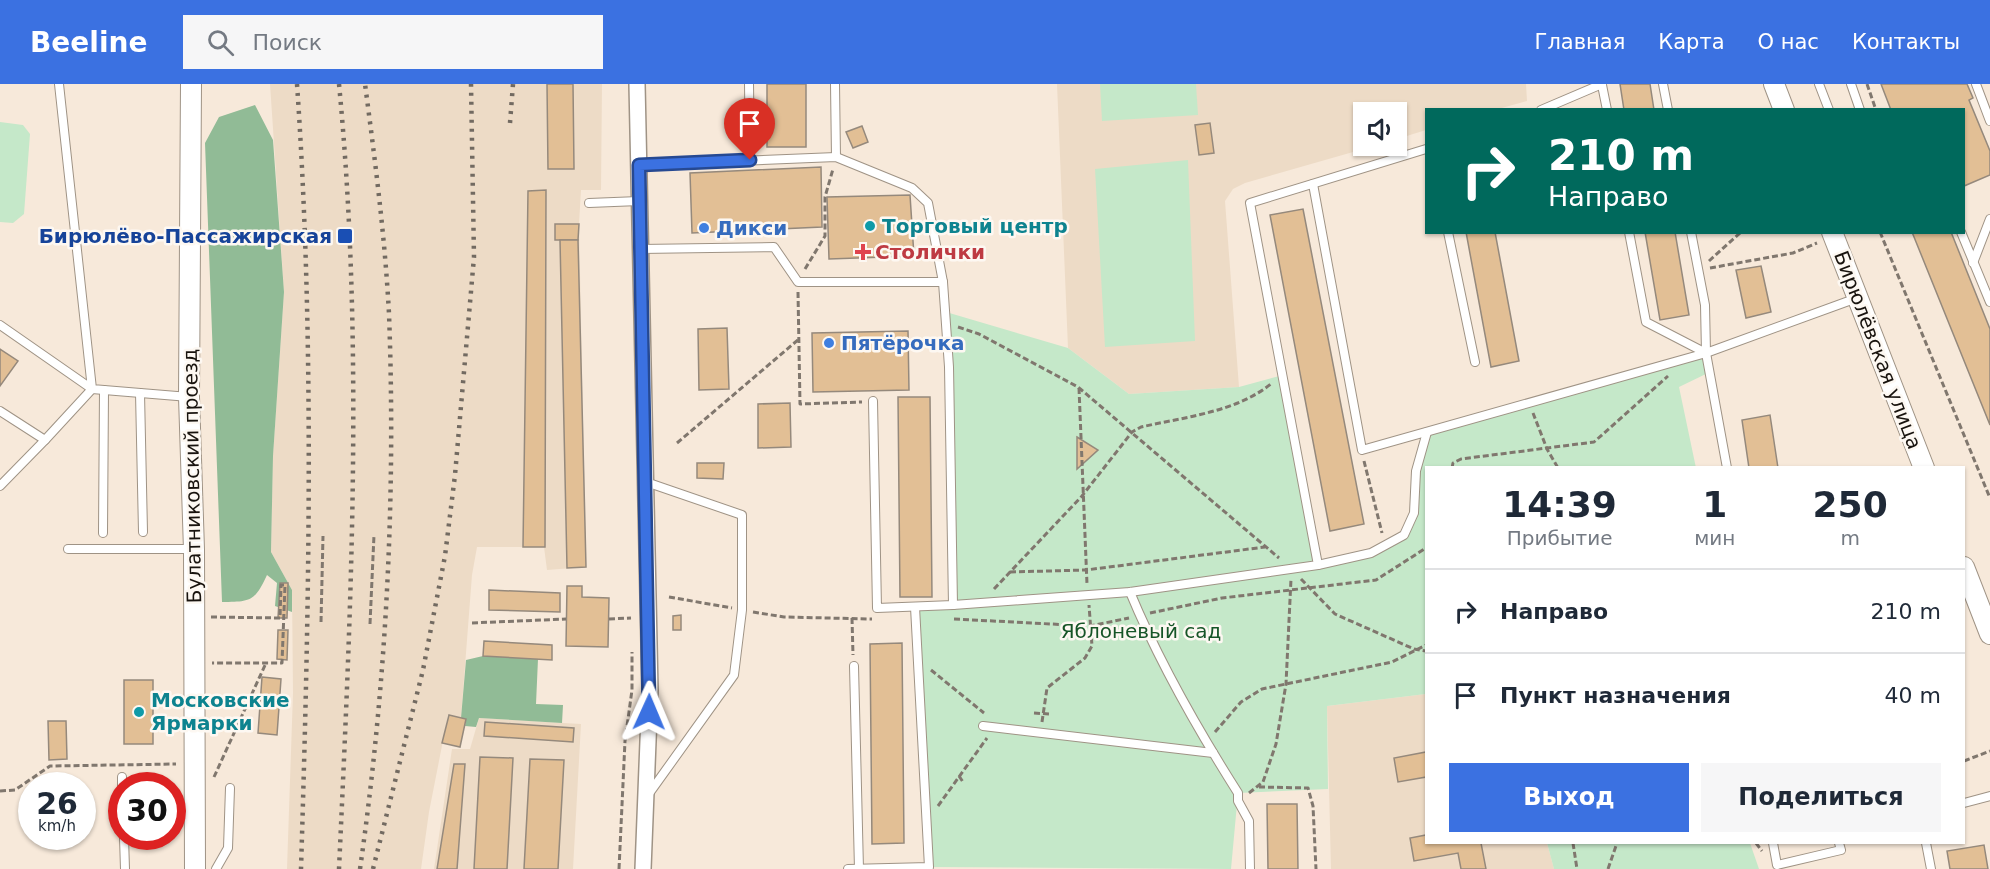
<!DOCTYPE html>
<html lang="ru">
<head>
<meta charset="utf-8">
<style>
	body { margin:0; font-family:"DejaVu Sans",sans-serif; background:#f6f6f7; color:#1f2937; height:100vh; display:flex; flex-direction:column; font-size:22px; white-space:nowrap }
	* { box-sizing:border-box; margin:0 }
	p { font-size:20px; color:#747a83 }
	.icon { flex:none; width:33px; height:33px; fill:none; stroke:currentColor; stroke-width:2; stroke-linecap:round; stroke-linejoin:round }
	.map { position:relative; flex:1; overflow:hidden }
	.sheet { position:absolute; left:1425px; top:382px; width:540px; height:378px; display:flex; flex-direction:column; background:#fff; border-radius:0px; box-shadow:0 2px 4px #0004 }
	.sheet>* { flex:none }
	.banner { position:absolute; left:1425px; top:24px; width:540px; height:126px; border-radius:0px; box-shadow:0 2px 4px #0004; background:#00695c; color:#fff; overflow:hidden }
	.fabs { position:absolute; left:1353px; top:18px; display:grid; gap:12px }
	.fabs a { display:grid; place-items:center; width:54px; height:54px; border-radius:0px; background:#fff; box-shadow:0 2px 4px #0004; font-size:30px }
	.speed { position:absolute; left:18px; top:688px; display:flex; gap:12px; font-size:30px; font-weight:700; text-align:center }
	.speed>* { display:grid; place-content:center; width:78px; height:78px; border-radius:50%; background:#fff; box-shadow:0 2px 4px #0004; line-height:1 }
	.speed small { font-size:15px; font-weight:400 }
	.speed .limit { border:9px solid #d22; background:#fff; color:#111 }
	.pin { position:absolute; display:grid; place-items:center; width:51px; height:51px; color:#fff; margin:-62px -26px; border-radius:50% 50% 50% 0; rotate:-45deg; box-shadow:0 0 6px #0007 }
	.pin .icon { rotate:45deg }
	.me { position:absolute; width:66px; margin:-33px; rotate:1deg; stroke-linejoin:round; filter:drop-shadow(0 0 4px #0008) }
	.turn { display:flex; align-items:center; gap:21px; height:126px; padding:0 24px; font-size:27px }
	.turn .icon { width:78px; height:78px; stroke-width:2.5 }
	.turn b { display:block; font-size:42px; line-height:51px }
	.eta { display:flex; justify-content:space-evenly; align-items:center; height:102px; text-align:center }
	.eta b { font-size:36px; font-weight:600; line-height:42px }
	.button { display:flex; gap:12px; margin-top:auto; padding:12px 24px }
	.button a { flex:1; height:69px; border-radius:0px; background:#3b71e1; color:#fff; font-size:24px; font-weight:600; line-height:69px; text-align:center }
	.button a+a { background:#f6f6f7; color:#1f2937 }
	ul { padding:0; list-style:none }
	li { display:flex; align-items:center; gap:18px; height:84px; padding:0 24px; border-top:2px solid #e0e1e3 }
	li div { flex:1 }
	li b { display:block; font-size:22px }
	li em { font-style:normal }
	header { display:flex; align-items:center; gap:36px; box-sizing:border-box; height:84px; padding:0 30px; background:#3b71e1; color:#fff }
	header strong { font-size:28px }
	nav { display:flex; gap:33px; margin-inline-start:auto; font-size:21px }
	.search { width:420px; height:54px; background:#f6f6f7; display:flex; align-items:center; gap:15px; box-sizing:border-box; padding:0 21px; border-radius:0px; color:#747a83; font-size:22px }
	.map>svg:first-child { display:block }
</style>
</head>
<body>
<header>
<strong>Beeline</strong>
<div class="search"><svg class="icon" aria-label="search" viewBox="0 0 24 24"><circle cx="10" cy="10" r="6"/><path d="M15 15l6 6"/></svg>Поиск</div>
<nav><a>Главная</a><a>Карта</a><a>О нас</a><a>Контакты</a></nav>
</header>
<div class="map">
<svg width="1990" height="785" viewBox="0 0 1990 785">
	<rect width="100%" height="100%" fill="#f7e9da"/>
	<g fill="#eddbc6">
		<path d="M270,0H602L601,106H581L579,140L586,483L547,486L544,463H477L472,491L461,634L448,631L429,728L421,785H287L293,609L292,506L271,468L273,372L284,208Z"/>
		<path d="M1057,0H1526L1527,17L1498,25L1426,26V46L1397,55L1396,28H1364V62H1374L1245,99L1233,105L1225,117L1239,303L1129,310L1068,264Z"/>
		<path d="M1426,610V759H1547L1554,785H1331L1327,622Z"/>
		<path d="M479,634L581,640L573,785H434L452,665H470Z"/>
	</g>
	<g fill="#c5e8c9">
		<path d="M1100,0H1196L1198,31L1102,37Z"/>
		<path d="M0,38L23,41L30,50L24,130L13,139L0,138Z"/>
		<path d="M1188,76L1195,257L1105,263L1095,85Z"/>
		<path d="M946,228L1068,264L1129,310L1239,303L1283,291L1318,480L1371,469L1404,451L1414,429L1416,387L1427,348L1706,269L1710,288L1679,303L1696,384H1426V610L1327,622L1328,705L1238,709L1231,785L929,783L915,523L953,521Z"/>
		<path d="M1547,759H1750L1759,785H1554Z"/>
	</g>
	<g fill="#91bb96">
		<path d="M255,21L273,56L284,208L273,372L271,468L292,506V528L275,522L277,499L267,491C255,517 251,518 222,518L205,59L219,33Z"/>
		<path d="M483,572L538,575L536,620L563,621L562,639L479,634L476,643L465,642L466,635L461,634L466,576Z"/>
	</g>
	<g fill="#e2bf95" stroke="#95897c" stroke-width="1.5">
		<path d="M547,0H573L574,85H548Z"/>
		<rect x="767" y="0" width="39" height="63"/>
		<path d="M1620,0H1650L1654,26H1624Z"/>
		<path d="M1881,0H1967L1973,14L1969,16L1990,67V91L1964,102V26H1891Z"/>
		<path d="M1210,39L1214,69L1199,71L1195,41Z"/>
		<path d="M862,42L868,58L853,64L846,48Z"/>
		<path d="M821,83L822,143L692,149L690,89Z"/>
		<path d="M546,106L545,463H523L528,107Z"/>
		<path d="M910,111L914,172L829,175L827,113Z"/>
		<path d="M1303,125L1364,440L1330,447L1270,131Z"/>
		<path d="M555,140H579L578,156H555Z"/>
		<path d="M1466,148H1495L1519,277L1491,283Z"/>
		<path d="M1645,148H1675L1689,231L1660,236Z"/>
		<path d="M1912,148H1951L1990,245V341Z"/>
		<path d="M560,156H578L586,483L567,484Z"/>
		<path d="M1761,182L1771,228L1746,234L1736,186Z"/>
		<path d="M727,244L729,305L699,306L698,245Z"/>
		<path d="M908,247L909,306L813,308L812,249Z"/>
		<path d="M0,265L18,277L0,302Z"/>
		<path d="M898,313H930L932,513H900Z"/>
		<path d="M790,319L791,363L758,364V320Z"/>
		<path d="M1770,331L1778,384H1749L1742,336Z"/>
		<path d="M1077,353L1098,366L1077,385Z"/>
		<path d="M697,379H724L723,395L697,394Z"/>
		<path d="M280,499H288L287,534H278Z"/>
		<path d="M567,502H582V513L609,514L608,563L566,562Z"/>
		<path d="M489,506L560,509V528L489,526Z"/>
		<path d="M681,531V546H673V532Z"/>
		<path d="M278,546H288L287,576L277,575Z"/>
		<path d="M484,557L552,561V576L483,572Z"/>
		<path d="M902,559L904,759L872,760L870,560Z"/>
		<path d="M262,593L281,595L277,651L258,649Z"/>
		<rect x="124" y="596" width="29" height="64"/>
		<path d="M449,631L466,635L460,663L442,659Z"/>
		<path d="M48,637H66L67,675L49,676Z"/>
		<path d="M485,638L574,644L573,658L484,652Z"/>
		<path d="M1426,668V693L1398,698L1394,674Z"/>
		<path d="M480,673L513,674L507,785H474Z"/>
		<path d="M530,675L564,676L558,785H524Z"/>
		<path d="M454,680H465L457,785H437Z"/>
		<path d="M1267,720H1297L1298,785H1268Z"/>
		<path d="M1426,751V759H1481L1486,785H1461L1458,769L1414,777L1410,754Z"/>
		<path d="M1984,761L1988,785H1950L1947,767Z"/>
	</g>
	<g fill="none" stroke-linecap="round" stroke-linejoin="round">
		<g stroke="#9f9385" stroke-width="10">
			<g id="service">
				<path d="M59,0L92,305L189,313"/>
				<path d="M749,0L750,76"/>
				<path d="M835,0L836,73"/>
				<path d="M1663,0L1668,26"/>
				<path d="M1819,0L1829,26"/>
				<path d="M1851,0L1860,26"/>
				<path d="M1976,0L1990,37"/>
				<path d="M1602,1L1607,26"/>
				<path d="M1541,26L1602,0"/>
				<path d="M639,81L836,73L912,104L928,119L943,198"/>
				<path d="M1313,100L1362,366L1706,269L1857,214"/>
				<path d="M589,119L639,117"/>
				<path d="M1448,148L1475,278"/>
				<path d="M1629,148L1646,238L1706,269"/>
				<path d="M1691,148L1705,221L1706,269L1727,384"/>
				<path d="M1961,148L1990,218"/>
				<path d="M640,165L774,163L798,198H943L949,283L953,521L877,524L873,317"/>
				<path d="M1973,179L1990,135"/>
				<path d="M0,241L92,305L45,356L0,327"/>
				<path d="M140,309L143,448"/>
				<path d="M646,398L742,431V526L734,591L648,711"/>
				<path d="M0,402L45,356"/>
				<path d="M103,449L104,306"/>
				<path d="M68,465H193"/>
				<path d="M1318,481L1371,469L1404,451L1414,429L1416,387L1427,348"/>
				<path d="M1130,508C1159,578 1198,646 1238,709V717L1249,737L1250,785"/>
				<path d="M953,521L1130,508L1318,481L1250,119L1426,65"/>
				<path d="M854,582L859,785"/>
				<path d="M983,642L1213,669"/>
				<path d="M122,693V702"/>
				<path d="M1964,719L1990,712"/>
				<path d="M124,753L125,785"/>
				<path d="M1773,759L1777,781L1841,766L1839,759"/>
				<path d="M1926,759L1931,785"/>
				<path d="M216,785L228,764L230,704"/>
				<path d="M848,785L929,783L915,523"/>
			</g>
		</g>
		<g stroke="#9f9385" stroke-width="18">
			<path id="minor" d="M637,0L650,606L643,785"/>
		</g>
		<g stroke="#9f9385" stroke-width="22">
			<g id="tertiary">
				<path d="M191,0L189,313L194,466L195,785"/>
				<path d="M1774,0L1784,26"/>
				<path d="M1832,148L1924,384"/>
				<path d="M1964,483L1990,550"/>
			</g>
		</g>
		<g stroke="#80776e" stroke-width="3" stroke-dasharray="6 3" stroke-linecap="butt">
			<path d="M1867,0L1876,26"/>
			<path d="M1880,148L1990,414"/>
			<path d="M1709,177L1741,148"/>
			<path d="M1710,184L1793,169L1817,159"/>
			<path d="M805,185L825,152V113L833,85"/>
			<path d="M798,208L800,320L862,318"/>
			<path d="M958,243L979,250L1078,303L1279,474"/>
			<path d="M1079,304L1087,500"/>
			<path d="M1533,329L1547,365L1558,384"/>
			<path d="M677,359L799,255"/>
			<path d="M1364,377L1382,449"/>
			<path d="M1452,384L1453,379L1461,375L1594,358L1668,292"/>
			<path d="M1010,488L1086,486L1265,463"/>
			<path d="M1301,495L1335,530L1414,565L1426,567"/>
			<path d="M994,505L1082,412L1132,348L1141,343C1185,333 1237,328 1272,299"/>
			<path d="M669,513L732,524"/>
			<path d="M753,528L784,533L872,535"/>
			<path d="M1150,529L1222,514L1376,496L1426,464"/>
			<path d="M211,533L280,534L281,501H285L282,579H212"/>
			<path d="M852,534L853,571"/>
			<path d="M609,535L631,534"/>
			<path d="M954,535L1090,542L1129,534"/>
			<path d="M321,538L323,452"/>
			<path d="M472,539L566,535"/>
			<path d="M370,540L374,451"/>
			<path d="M931,586L984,629"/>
			<path d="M1034,629L1049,630"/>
			<path d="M1042,638L1047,604L1085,574L1092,562L1089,521"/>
			<path d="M1215,648L1241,618L1262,605L1392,578L1426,561"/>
			<path d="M1964,677L1990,667"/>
			<path d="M959,692L963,698"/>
			<path d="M214,693L266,579"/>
			<path d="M1259,703L1308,704L1313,722L1316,785"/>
			<path d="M0,707L15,706L50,682L176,680"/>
			<path d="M1249,709L1263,698L1276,660L1286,600L1291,495"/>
			<path d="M938,722L987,654"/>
			<path d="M1573,759L1577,785"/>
			<path d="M1756,759L1762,767"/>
			<path d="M619,785L625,657L632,606V568"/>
			<path d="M1608,785L1617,759"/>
		</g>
		<use href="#service" stroke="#fff" stroke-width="8"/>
		<use href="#minor" stroke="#fff" stroke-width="15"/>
		<use href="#tertiary" stroke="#fff" stroke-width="20"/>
		<g stroke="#726a61" stroke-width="4.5" stroke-dasharray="3 6" stroke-linecap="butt">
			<path d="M297,0C315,261 309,523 301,785"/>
			<path d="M339,0C364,260 351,524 339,785"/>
			<path d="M510,39L513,0"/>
			<path d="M360,785C386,602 396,415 389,230C385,153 375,76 365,0"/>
			<path d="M373,785L423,586L445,472L455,391L474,173L471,0"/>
		</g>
	</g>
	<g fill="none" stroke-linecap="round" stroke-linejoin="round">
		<g stroke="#264992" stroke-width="15">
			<path id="route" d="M649,628L639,81L750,76"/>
		</g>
		<use href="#route" stroke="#3b71e1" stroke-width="10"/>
	</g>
	<g fill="#0f9aa8" stroke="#fdf8f2" stroke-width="2">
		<circle cx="870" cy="142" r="6"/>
		<circle cx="139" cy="628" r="6"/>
	</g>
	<g fill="#3f7fe0" stroke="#fdf8f2" stroke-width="2">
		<circle cx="704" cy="144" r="6"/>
		<circle cx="829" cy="259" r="6"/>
	</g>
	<rect fill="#1a4fb4" stroke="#fdf8f2" stroke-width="2" x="337" y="144" width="16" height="16" rx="3"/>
	<path fill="#e0444e" stroke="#fdf8f2" stroke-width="2" d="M860 159h6v6h6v6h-6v6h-6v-6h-6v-6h6z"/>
	<g text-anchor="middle" stroke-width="5" stroke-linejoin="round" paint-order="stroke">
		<g font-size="20" font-weight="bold" fill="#0d838f" stroke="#fdf8f2" text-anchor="start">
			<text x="882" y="149">Торговый центр</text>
			<text x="151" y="623">Московские<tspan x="151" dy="23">Ярмарки</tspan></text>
		</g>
		<g font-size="20" font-weight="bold" fill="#366cbe" stroke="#fdf8f2" text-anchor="start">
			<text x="716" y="151">Дикси</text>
			<text x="841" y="266">Пятёрочка</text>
		</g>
		<g font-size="20" font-weight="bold" fill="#164399" stroke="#fdf8f2" text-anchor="end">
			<text x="332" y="159">Бирюлёво-Пассажирская</text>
		</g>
		<g font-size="20" font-weight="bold" fill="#be3a42" stroke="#fdf8f2" text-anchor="start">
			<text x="875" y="175">Столички</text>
		</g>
		<g font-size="20" fill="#18130e" stroke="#fdf8f2">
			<text transform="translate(1878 266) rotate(69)" y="7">Бирюлёвская улица</text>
			<text transform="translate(192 392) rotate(-91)" y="7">Булатниковский проезд</text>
		</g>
		<g font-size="20" fill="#165527" stroke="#fdf8f2">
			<text x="1141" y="554">Яблоневый сад</text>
		</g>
	</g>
</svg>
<div class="fabs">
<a><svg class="icon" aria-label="sound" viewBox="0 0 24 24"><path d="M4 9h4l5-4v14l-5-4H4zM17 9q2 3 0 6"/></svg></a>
</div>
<div class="speed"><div>26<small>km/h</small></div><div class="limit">30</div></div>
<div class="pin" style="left:750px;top:76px;background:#d93025"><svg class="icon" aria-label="arrive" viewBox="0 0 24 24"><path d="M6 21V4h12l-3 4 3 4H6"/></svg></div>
<svg class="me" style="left:649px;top:628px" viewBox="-20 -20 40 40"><path d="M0-17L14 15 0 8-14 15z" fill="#3b71e1" stroke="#fff" stroke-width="4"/></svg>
<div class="banner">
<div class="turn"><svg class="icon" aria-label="right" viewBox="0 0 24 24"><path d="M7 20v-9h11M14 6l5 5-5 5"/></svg><div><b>210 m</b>Направо</div></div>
</div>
<section class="sheet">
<div class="eta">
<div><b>14:39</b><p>Прибытие</p></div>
<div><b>1</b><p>мин</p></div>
<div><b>250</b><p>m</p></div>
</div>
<ul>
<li><svg class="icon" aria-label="right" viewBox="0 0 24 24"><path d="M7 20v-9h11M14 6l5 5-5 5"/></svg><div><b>Направо</b></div><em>210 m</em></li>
<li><svg class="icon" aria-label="arrive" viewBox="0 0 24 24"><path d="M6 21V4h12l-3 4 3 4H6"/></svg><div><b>Пункт назначения</b></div><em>40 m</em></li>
</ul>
<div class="button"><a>Выход</a><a>Поделиться</a></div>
</section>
</div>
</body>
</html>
